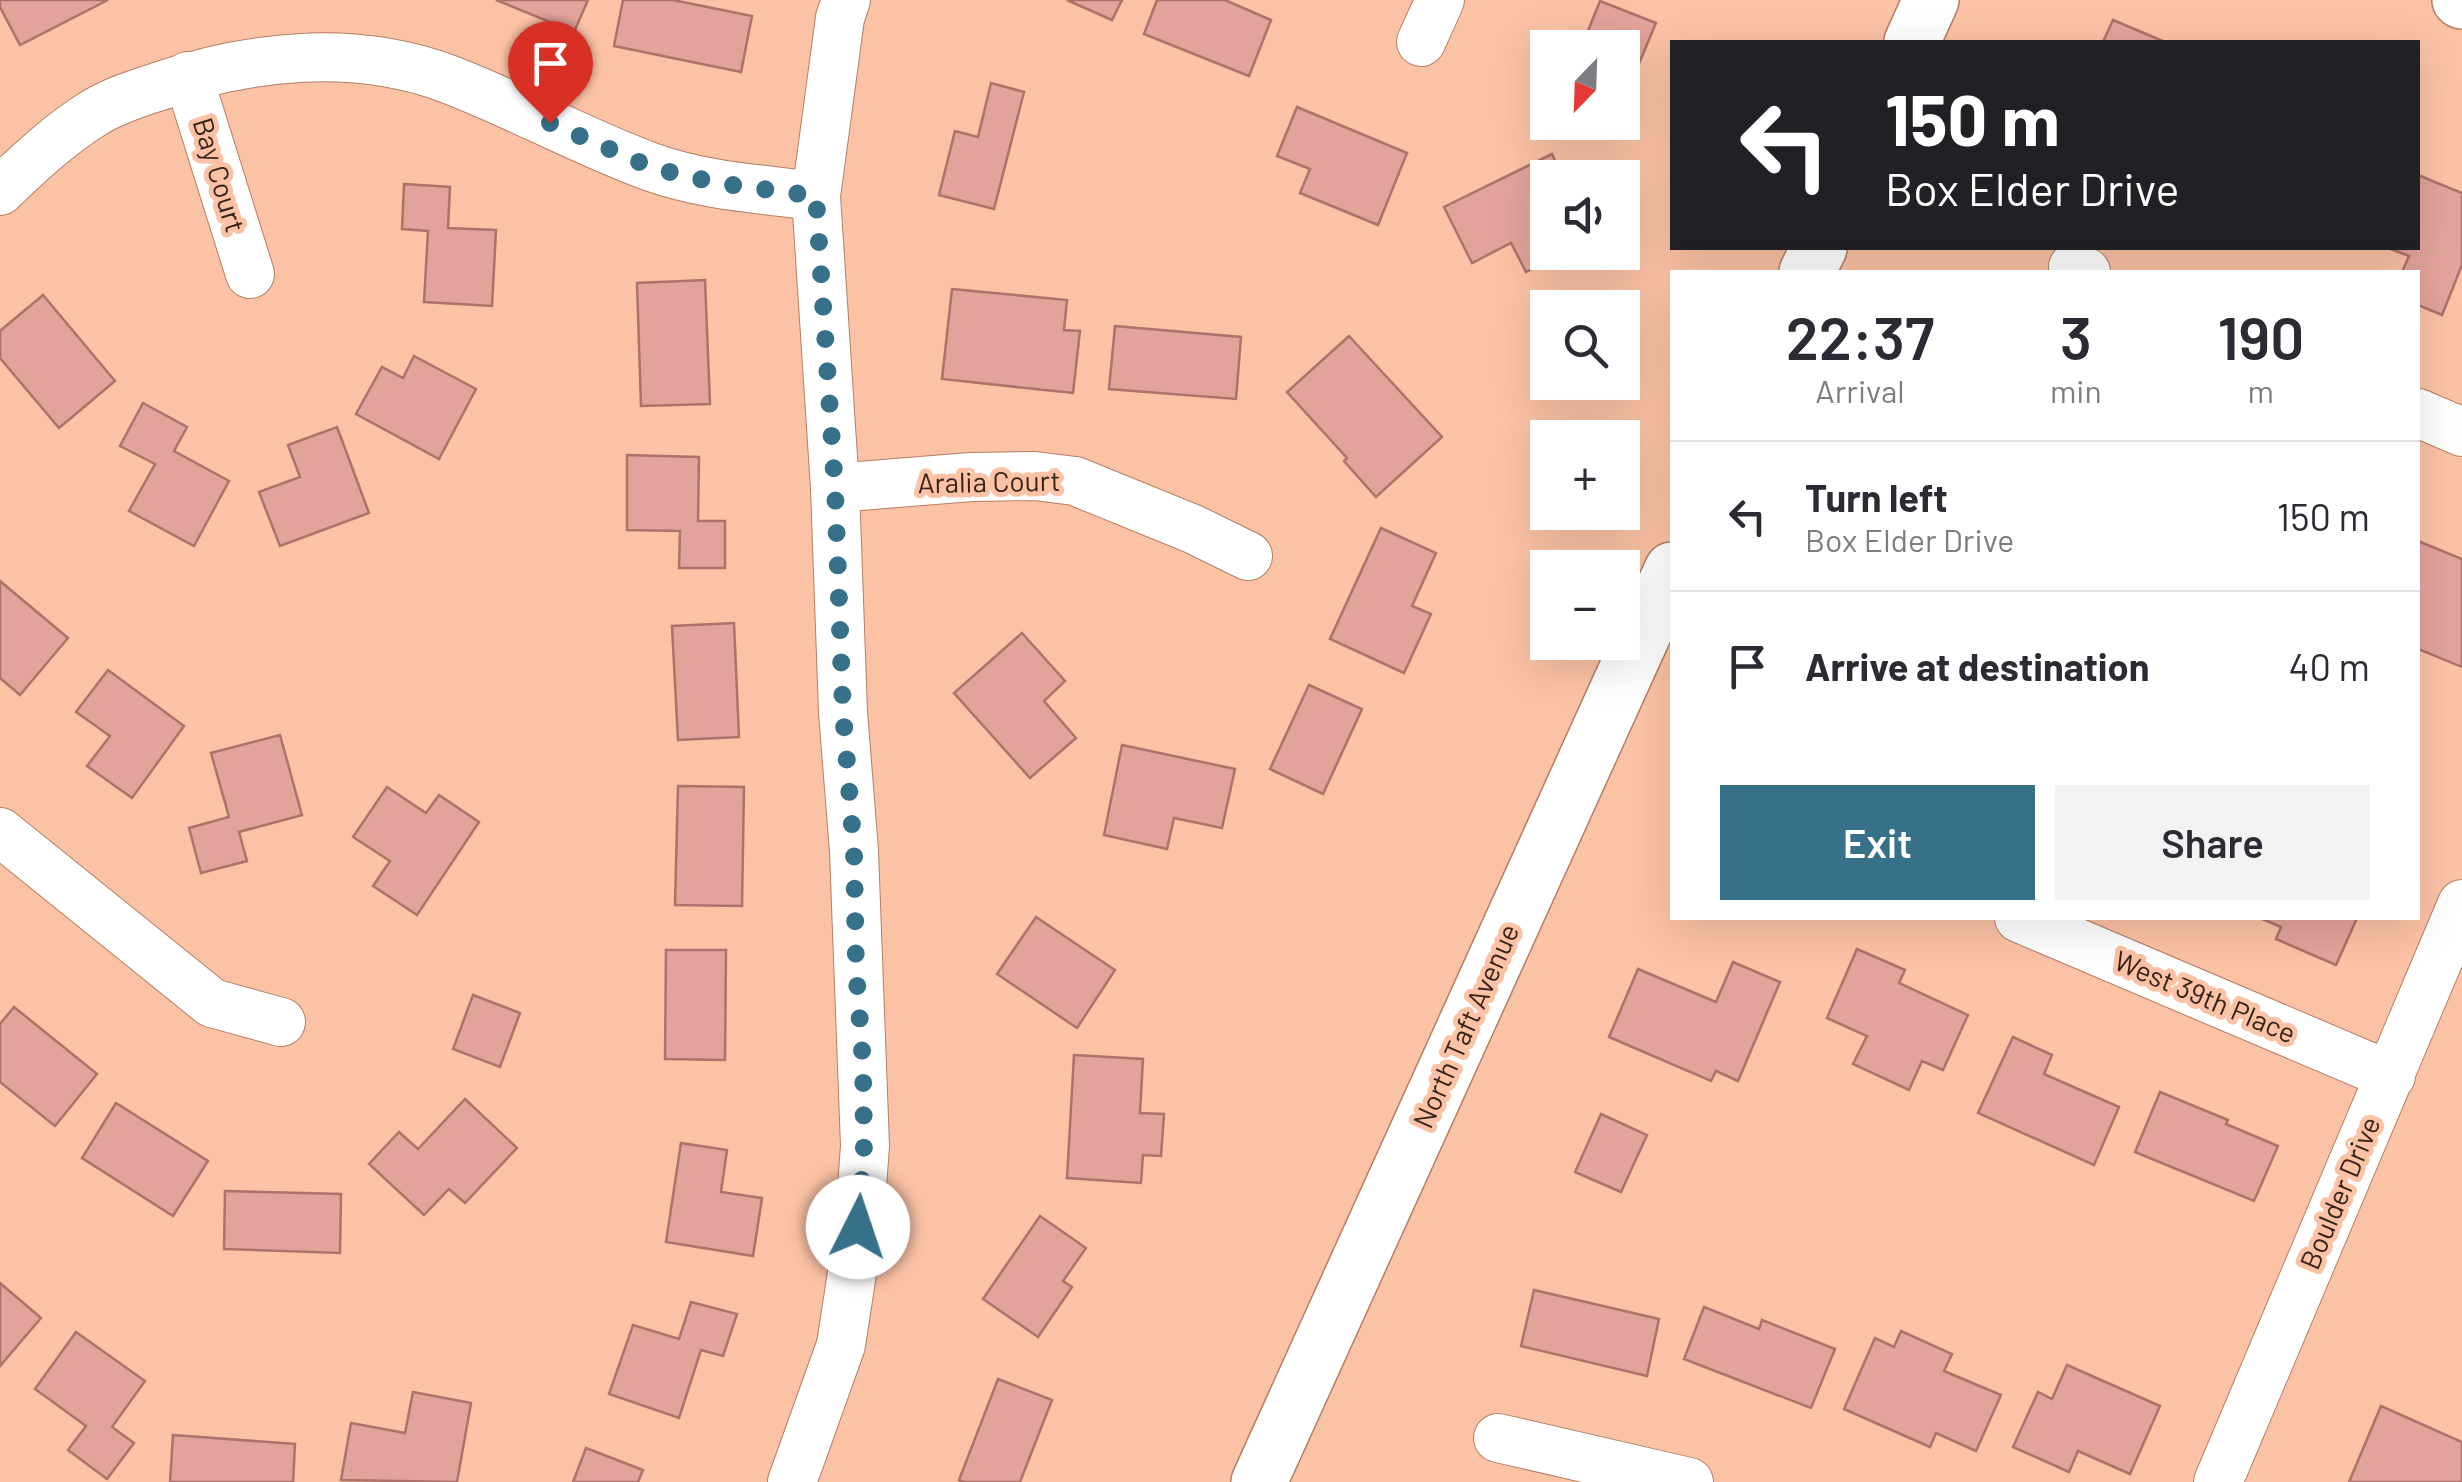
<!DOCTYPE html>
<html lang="en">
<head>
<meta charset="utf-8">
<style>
	body { margin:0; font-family:Barlow,sans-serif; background:#f2f2f3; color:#2b2b33; height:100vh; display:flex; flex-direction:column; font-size:38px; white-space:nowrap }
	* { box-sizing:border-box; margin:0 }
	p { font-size:32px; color:#7c7c81 }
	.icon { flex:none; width:55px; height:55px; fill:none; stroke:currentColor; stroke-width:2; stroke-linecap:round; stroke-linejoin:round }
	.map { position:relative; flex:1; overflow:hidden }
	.panel { position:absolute; left:1670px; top:270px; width:750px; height:650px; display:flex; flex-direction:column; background:#fff; border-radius:0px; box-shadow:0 10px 40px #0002 }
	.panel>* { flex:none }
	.guide { position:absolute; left:1670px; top:40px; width:750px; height:210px; border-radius:0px; box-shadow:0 10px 40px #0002; background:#202124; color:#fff; overflow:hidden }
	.needle { width:65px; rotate:203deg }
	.controls { position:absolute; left:1530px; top:30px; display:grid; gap:20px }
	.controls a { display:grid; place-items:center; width:110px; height:110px; border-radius:0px; background:#fff; box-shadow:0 10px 40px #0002; font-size:50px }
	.pin { position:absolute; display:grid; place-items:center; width:85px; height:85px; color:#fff; margin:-102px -42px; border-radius:50% 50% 50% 0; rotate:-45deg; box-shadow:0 0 10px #0007 }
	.pin .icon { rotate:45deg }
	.me { position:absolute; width:110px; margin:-55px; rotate:4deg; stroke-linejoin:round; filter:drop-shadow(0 0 8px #0008) }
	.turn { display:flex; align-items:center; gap:35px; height:210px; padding:0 50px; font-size:45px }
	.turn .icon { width:130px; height:130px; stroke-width:2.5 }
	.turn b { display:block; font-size:70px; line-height:85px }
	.eta { display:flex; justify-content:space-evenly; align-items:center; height:170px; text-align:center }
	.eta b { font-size:60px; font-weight:600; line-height:70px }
	.primary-button { display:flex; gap:20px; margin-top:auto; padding:20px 50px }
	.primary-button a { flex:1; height:115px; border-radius:0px; background:#367189; color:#fff; font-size:40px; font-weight:600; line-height:115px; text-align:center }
	.primary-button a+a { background:#f2f2f3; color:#2b2b33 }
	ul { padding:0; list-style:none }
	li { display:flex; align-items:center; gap:30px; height:150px; padding:0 50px; border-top:2px solid #e1e1e2 }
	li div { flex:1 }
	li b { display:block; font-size:38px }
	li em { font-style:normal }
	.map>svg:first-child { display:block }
</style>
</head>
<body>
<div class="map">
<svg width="2462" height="1482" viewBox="0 0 2462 1482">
	<rect width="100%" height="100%" fill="#fbc2a5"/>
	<g fill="#e2a39a" stroke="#ad726a" stroke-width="2.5">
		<path d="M0,0H108L20,45L0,7Z"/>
		<path d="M496,0H588L574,32Z"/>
		<path d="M623,0H673L752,16L741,72L614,46Z"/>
		<path d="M1067,0H1122L1112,20Z"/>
		<path d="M1157,0H1225L1271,20L1249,76L1144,34Z"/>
		<path d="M1600,1L1656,23L1622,104V48H1581Z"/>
		<path d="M2113,20L2165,42H2103Z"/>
		<path d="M991,83L1024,92L994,209L939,195L955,131L978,137Z"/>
		<path d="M1297,107L1407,153L1378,225L1300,193L1310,169L1277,156Z"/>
		<path d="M1552,154L1563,178H1548V252H1563L1526,272L1511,243L1472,263L1444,207Z"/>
		<path d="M2418,175L2462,193V265L2442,315L2418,305V272H2402L2409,256L2388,248H2418Z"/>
		<path d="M404,184L450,187L448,228L496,230L492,306L424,302L428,231L402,229Z"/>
		<path d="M705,280L710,404L641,406L637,283Z"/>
		<path d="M952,289L1067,300L1064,330L1080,331L1073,393L942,379Z"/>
		<path d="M43,295L115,381L59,428L0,358V331Z"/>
		<path d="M1115,326L1241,337L1236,399L1109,389Z"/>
		<path d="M1349,336L1442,437L1376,497L1344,461L1347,458L1287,392Z"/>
		<path d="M414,356L476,389L439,459L356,414L382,367L403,378Z"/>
		<path d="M143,403L187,427L174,451L229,481L194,546L129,511L155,464L120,446Z"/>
		<path d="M337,427L369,513L280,546L259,492L300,477L288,445Z"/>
		<path d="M627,455L699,457L698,521H725V568H679L680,531L627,530Z"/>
		<path d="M1381,528L1436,553L1412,606L1431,614L1404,673L1330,639Z"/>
		<path d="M2418,541L2462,559V667L2418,649Z"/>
		<path d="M0,581L68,638L20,695L0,678Z"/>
		<path d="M734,623L739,737L678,740L672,626Z"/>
		<path d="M1022,633L1065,681L1044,701L1076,738L1030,778L954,693Z"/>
		<path d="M108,670L184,726L132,798L87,766L110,736L76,712Z"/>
		<path d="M1309,685L1362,709L1323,794L1270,769Z"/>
		<path d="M280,735L302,815L239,832L247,861L201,873L189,828L229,817L211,753Z"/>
		<path d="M1122,745L1235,769L1222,828L1174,818L1167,849L1104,835Z"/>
		<path d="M678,786L744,787L742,906L675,905Z"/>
		<path d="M387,787L426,813L439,795L479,822L417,915L373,886L390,861L353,837Z"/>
		<path d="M1036,917L1115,970L1077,1028L997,974Z"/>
		<path d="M2260,918H2357L2336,965L2276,939L2281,927Z"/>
		<path d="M1857,949L1905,970L1899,983L1968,1015L1943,1070L1922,1061L1909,1090L1853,1064L1867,1036L1827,1018Z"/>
		<path d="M666,950H726L725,1060L665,1059Z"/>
		<path d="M1733,962L1780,982L1738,1081L1716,1071L1711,1081L1609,1037L1638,969L1716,1002Z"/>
		<path d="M473,995L520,1013L500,1067L453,1049Z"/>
		<path d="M14,1007L97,1074L55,1126L0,1082V1024Z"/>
		<path d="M2013,1037L2052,1055L2044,1074L2119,1107L2094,1165L1978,1113Z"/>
		<path d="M1074,1055L1143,1059L1140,1113L1164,1114L1161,1156L1143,1155L1141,1183L1067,1178Z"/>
		<path d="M2160,1092L2228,1120L2226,1124L2278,1146L2254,1201L2135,1152Z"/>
		<path d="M465,1099L517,1148L465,1203L449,1189L424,1215L369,1164L399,1132L418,1149Z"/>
		<path d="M116,1103L208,1161L173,1216L82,1158Z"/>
		<path d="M1601,1114L1647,1135L1621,1192L1575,1172Z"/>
		<path d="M681,1143L727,1150L721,1192L762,1198L753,1256L666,1242Z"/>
		<path d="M225,1191L341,1194L340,1253L224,1249Z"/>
		<path d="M1040,1216L1086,1248L1063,1281L1072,1287L1038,1337L983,1299Z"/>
		<path d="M0,1283L41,1318L0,1366Z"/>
		<path d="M1534,1290L1659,1319L1647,1376L1521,1346Z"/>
		<path d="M691,1302L737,1314L723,1356L701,1350L679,1418L609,1394L633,1325L679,1339Z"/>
		<path d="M1704,1307L1759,1329L1762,1320L1835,1349L1811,1408L1684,1359Z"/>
		<path d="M1901,1331L1952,1354L1944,1371L2001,1395L1976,1451L1936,1433L1930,1447L1844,1409L1875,1338L1894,1347Z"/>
		<path d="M76,1332L145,1381L112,1427L134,1443L107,1479L68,1450L86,1426L35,1389Z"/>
		<path d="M2067,1365L2160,1406L2130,1474L2078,1451L2069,1472L2013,1447L2038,1392L2052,1399Z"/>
		<path d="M998,1379L1052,1400L1020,1482H964L959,1480Z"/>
		<path d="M413,1392L471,1403L457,1482L341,1480L351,1423L405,1433Z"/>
		<path d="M2381,1406L2462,1442V1482H2349Z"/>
		<path d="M173,1435L295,1444L293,1482H170Z"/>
		<path d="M586,1448L643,1470L638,1482H573Z"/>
	</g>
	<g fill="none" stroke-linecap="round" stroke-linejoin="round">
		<g stroke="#b47f64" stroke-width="50">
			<g id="street">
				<path d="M1421,42L1440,0"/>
				<path d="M188,76L250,274"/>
				<path d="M0,191C29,163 60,134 94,113C114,101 135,94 157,87C250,55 354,44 448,79C517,105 582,142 651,167C704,186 761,189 816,196"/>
				<path d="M2073,267L2086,272"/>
				<path d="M2418,413L2462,432"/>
				<path d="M835,488L971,477L1035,476L1075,481L1193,529L1248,556"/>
				<path d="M0,832L212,1003L281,1022"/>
				<path d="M2019,918L2391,1076"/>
				<path d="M1498,1438L1689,1482"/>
				<path d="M792,1482L841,1345L859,1227L865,1146L854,851L843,712L835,488L816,196L840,18L846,0"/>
				<path d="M2218,1482L2462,904"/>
			</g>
		</g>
		<g stroke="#b47f64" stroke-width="58">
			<g id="secondary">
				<path d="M2460,0L2462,1"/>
				<path d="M1912,42L1931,0"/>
				<path d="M1807,272L1819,248"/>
				<path d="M1259,1482L1672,570"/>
			</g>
		</g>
		<use href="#street" stroke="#fff" stroke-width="48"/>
		<use href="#secondary" stroke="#fff" stroke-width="55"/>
	</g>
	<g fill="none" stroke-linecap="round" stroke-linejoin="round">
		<path stroke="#367189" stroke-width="18" stroke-dasharray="0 32.4" d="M550,123L653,168L717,183L816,196L835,488L843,712L854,851L856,968L863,1064L864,1146L858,1227"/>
	</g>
	<g text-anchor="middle" stroke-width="10" stroke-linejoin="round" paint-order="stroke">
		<g font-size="28" fill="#382318" stroke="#fbc2a5">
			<text transform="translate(219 175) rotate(73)" y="10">Bay Court</text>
			<text transform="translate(989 482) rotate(-1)" y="10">Aralia Court</text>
			<text transform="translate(2205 997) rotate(23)" y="10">West 39th Place</text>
			<text transform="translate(1466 1026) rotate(-66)" y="10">North Taft Avenue</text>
			<text transform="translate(2340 1193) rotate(-67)" y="10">Boulder Drive</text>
		</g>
	</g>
</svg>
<div class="controls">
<a><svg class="needle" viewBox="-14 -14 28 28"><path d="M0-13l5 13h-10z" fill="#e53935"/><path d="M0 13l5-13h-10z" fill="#7c7c81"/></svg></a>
<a><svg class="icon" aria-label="sound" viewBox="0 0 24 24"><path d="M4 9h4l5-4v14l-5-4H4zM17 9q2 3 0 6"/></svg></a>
<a><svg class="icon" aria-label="search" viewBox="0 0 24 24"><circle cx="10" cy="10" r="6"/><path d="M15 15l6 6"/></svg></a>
<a>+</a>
<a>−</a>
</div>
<div class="pin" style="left:550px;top:123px;background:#d93025"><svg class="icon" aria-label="arrive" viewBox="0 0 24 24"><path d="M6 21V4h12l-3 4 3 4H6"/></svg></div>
<svg class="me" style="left:858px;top:1227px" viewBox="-20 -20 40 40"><circle r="19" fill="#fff"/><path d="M0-13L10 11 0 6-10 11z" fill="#367189"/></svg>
<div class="guide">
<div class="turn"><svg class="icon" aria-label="left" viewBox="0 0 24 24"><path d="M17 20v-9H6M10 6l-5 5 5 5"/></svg><div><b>150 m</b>Box Elder Drive</div></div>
</div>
<section class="panel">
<div class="eta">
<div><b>22:37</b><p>Arrival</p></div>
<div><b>3</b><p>min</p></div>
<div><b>190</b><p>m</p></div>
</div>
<ul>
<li><svg class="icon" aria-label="left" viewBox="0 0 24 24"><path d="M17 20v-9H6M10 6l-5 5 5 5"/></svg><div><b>Turn left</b><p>Box Elder Drive</p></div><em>150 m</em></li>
<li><svg class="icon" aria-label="arrive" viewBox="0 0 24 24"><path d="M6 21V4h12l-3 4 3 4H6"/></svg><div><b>Arrive at destination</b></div><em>40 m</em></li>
</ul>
<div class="primary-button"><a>Exit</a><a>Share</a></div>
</section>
</div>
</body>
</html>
